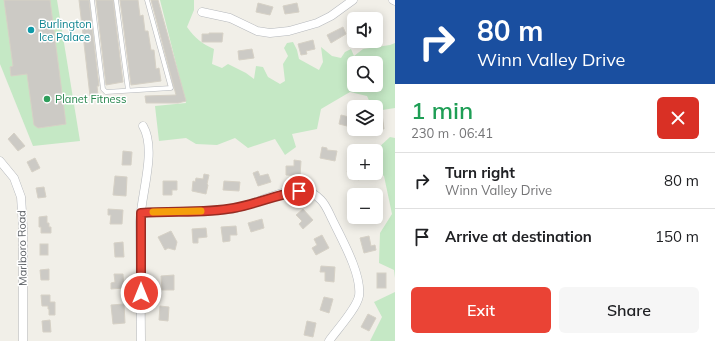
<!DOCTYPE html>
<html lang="en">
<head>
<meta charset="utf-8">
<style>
	body { margin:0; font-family:Mulish,sans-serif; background:#f6f6f6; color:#202124; height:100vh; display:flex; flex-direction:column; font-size:15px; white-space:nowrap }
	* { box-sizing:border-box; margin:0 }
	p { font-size:13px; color:#757577 }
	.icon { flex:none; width:22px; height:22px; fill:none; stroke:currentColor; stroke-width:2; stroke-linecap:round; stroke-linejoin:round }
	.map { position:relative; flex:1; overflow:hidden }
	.side { display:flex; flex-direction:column; background:#fff; width:320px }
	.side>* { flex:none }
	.top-card { background:#1a4fa0; color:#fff; overflow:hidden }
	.fabs { position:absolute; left:347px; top:12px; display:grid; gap:8px }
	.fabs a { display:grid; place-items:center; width:36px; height:36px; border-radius:6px; background:#fff; box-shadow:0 2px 10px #0003; font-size:20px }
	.pin { position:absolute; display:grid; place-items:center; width:34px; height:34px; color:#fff; margin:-17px; border:2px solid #fff; border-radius:50%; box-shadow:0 1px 4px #0007 }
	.me { position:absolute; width:44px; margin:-22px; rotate:0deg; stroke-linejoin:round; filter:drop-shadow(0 0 3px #0008) }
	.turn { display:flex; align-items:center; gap:14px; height:84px; padding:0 16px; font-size:18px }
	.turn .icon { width:52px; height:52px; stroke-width:2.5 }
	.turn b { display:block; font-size:28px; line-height:34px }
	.round { display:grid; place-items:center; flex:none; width:42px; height:42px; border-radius:6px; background:#f6f6f6 }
	.overview { display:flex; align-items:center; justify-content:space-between; height:68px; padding:0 16px }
	h1 { font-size:24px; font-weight:600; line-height:30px; color:#1e9e55 }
	.primary-button { display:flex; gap:8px; margin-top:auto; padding:8px 16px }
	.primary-button a { flex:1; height:46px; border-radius:6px; background:#ea4335; color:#fff; font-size:16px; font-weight:600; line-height:46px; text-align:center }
	.primary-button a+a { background:#f6f6f6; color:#202124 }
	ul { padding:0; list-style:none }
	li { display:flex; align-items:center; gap:12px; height:56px; padding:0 16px; border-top:1px solid #e0e0e0 }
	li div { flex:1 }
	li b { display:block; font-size:15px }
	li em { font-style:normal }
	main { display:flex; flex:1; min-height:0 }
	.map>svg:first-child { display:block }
</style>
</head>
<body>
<main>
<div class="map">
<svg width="395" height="341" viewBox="0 0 395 341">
	<rect width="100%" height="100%" fill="#f1efe8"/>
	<g fill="#c5e8c5" fill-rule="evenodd">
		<path d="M0,0H57L80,141L33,146L0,64Z"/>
		<path d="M160,0H194V10L187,27C195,38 202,44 214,49L212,64L222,68L228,64L246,73L254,79L256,66L263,67L268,77L280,84L285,81L283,64L288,56L284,48L287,43L293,42L297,50L299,59L319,70L323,62L321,47L332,56L341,58L345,52L351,49L354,56L363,49L390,45L395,43V108L376,111V107H372L367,96L350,92L321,109L317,129L292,134L296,147L285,155L275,139L248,148L235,138L217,145L196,144L186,138L159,141L155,106L186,103ZM354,63H376V85H354Z"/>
		<path d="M390,137L395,138V278L394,270L379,263L380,233L392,214L384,176L376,170V150Z"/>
		<path d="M395,292V341H370L382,317L374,302Z"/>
	</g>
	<g fill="#cccac5" stroke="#d6d1c6">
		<path d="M4,0H50L66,124L38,128L34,125L27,74L11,76L10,67L13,66Z"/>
		<path d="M79,0H89L99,86H97L98,95L90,96Z"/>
		<path d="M96,0H113L123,82L106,85Z"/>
		<path d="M120,0H138L140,16L143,15L145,31H148L151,50H154L156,69L159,68L161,81L131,85Z"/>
		<path d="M151,0H158L186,101L178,103H146L145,96L176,95Z"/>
		<path d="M258,3L273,7L270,15L256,12Z"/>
		<path d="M297,3L299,12L285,14L283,6Z"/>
		<path d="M377,13L378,19H359V16Z"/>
		<path d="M343,27L346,34L331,43L327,35Z"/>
		<path d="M209,33H223L222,42H202V34H209Z"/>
		<path d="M313,40L315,49L306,51L307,54L301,55L298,44Z"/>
		<path d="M252,49L254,58L239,60L238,51Z"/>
		<path d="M376,114H382L384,129H376Z"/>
		<path d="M341,115L349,117L347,126L339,124Z"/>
		<path d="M14,133L25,146L18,151L8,139Z"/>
		<path d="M322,147L327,148V150L337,151L335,161L320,158Z"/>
		<path d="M123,151L132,152L131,165H122Z"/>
		<path d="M35,158L40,168L32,172L27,162Z"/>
		<path d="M294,160L301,161L300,176L286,175V166H294Z"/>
		<path d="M354,161V173H364L359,180L347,172Z"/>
		<path d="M258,171L260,176L268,174L271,182L258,186L253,173Z"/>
		<path d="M204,174L209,175L207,184L208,185L206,194L192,191L193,181L195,182L196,178L203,179Z"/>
		<path d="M115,176L127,177L126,196L113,195Z"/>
		<path d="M163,181H177V190H172V195H163Z"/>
		<path d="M224,181L240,182L239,191L223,190Z"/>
		<path d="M44,187L46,197L38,198L36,188Z"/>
		<path d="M108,209L123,210L122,224H110L111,215H108Z"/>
		<path d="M303,209L313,220L303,229L299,224L302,221L296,215Z"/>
		<path d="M47,216V223H49V227H51V233H41V227H39V217Z"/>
		<path d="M262,219L264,228L251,232L248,223Z"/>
		<path d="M236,226L237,235H230V241L223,242L221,227Z"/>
		<path d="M206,228L207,237L198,238V243H193L192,229Z"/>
		<path d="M171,231L177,242L175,250L168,248L165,250L158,237Z"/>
		<path d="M322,235L329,248L316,255L312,248L317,245L314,239Z"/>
		<path d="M369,236L371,246L375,245L376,250L364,253L360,238Z"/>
		<path d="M123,242L124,257H115L114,243Z"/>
		<rect x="40" y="244" width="8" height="11"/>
		<path d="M321,266L335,267L334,282L325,281V272H320Z"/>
		<path d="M49,269V280H41L40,270Z"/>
		<rect x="377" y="273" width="9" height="15"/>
		<path d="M114,274H123L124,288L111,289V283L115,282Z"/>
		<path d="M174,275V290H162L161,276Z"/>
		<path d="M41,295H50V302H55V315H49V309H48V306H42Z"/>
		<path d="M324,297L333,299L329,313L320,310Z"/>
		<path d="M124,304L125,323L113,324L111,305Z"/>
		<path d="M160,306L169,307L168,321L159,320Z"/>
		<path d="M368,314L376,318L369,331L361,327Z"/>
		<path d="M50,320L51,332H43L42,321Z"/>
		<path d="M307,321L316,323L313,337L304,335Z"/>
	</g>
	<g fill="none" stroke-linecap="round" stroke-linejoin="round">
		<g stroke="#b5b8bc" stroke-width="5">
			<g id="service">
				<path d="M92,0L103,89L106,92L171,88L147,0"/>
				<path d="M116,0L128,90"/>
			</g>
		</g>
		<g stroke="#b5b8bc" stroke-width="9">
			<g id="minor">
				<path d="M393,0L395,1"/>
				<path d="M202,12L230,18L257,31L270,33L289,31L317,23L331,16L353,0"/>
				<path d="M0,161L14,178L21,197L23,227V341"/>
				<path d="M141,213C171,210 202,213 232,209C256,205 281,188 306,191C312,192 317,196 321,200C326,205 329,213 332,219C341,238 362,274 359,296C357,308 336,331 329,341"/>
				<path d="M141,341C141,301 140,262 140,222C141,194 157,150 143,126"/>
			</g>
		</g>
		<use href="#service" stroke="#fff" stroke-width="4"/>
		<use href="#minor" stroke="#fff" stroke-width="8"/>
	</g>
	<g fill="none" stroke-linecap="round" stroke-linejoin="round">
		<g stroke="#982c22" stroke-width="10">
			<path id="route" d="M141,293V213C171,210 203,214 234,208C256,204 276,195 299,191"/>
		</g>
		<use href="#route" stroke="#ea4335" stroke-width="7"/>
		<path stroke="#f59e0b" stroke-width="7" d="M153,212L201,211"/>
	</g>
	<circle fill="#0f9aa8" stroke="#fff" stroke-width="1.5" cx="31" cy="30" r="4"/>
	<circle fill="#2e9e5b" stroke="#fff" stroke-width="1.5" cx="47" cy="99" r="4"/>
	<g text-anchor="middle" stroke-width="3" stroke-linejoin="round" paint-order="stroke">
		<g font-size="11" fill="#0d838f" stroke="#fff" text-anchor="start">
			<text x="39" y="28">Burlington<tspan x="39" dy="13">Ice Palace</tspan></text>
		</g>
		<g font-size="11" fill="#27864d" stroke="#fff" text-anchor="start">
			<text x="55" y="103">Planet Fitness</text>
		</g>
		<g font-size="11" fill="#5f6368" stroke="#fff">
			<text transform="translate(22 248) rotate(-91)" y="4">Marlboro Road</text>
		</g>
	</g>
</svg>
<div class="fabs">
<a><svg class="icon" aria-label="sound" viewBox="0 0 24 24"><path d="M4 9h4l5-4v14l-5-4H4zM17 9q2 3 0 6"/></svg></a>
<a><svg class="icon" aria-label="search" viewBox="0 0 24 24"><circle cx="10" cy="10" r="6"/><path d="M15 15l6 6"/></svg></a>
<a><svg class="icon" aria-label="layers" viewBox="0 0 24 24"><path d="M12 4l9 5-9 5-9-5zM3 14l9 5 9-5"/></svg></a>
<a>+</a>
<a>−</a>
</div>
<div class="pin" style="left:299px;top:191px;background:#d93025"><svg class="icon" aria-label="arrive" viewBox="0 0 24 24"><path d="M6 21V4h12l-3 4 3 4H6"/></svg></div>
<svg class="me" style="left:141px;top:293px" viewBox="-20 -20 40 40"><circle r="17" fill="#ea4335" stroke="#fff" stroke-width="3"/><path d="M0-11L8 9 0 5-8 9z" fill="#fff"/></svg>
</div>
<section class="side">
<div class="top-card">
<div class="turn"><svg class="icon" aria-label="right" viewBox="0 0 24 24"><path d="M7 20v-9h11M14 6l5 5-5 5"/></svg><div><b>80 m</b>Winn Valley Drive</div></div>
</div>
<div class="overview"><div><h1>1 min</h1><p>230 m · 06:41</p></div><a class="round" style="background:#d93025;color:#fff"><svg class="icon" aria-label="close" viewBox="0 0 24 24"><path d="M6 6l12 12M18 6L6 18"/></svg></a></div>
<ul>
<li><svg class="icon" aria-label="right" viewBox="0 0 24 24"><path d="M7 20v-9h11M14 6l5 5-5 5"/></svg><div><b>Turn right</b><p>Winn Valley Drive</p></div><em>80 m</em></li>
<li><svg class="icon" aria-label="arrive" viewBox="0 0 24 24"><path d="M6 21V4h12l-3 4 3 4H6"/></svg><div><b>Arrive at destination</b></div><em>150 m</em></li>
</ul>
<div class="primary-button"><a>Exit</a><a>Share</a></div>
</section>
</main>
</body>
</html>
